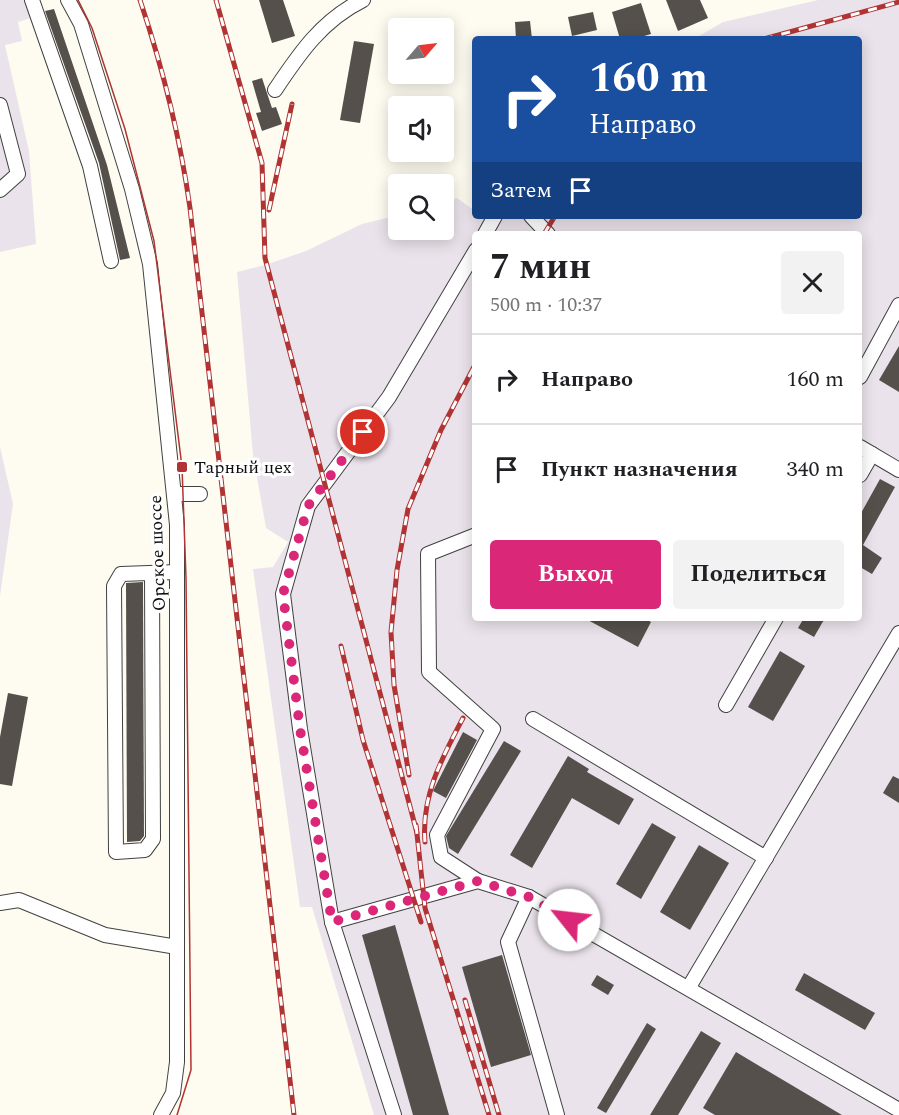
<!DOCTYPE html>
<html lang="ru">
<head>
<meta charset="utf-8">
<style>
	body { margin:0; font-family:Spectral,serif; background:#f2f2f2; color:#202124; height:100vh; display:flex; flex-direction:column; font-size:22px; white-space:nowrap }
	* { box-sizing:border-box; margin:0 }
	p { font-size:20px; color:#757577 }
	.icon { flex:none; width:33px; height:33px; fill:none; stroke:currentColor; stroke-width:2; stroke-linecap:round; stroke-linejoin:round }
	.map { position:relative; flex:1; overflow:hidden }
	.details { position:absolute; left:472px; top:231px; width:390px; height:390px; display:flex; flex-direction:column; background:#fff; border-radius:6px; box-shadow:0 3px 15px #0003 }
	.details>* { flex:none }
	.banner { position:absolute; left:472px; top:36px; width:390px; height:183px; border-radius:6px; box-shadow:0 3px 15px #0003; background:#1a4fa0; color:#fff; overflow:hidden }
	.needle { width:39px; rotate:62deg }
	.buttons { position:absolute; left:388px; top:18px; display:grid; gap:12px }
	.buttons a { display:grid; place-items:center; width:66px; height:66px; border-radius:6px; background:#fff; box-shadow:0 3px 15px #0003; font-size:30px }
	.pin { position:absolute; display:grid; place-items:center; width:51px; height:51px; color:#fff; margin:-26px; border:3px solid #fff; border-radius:50%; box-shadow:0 2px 6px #0007 }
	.me { position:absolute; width:66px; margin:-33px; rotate:299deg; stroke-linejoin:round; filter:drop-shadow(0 0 4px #0008) }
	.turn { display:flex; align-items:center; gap:21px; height:126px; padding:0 18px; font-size:27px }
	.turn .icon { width:78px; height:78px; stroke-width:2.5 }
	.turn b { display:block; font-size:42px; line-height:51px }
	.then { display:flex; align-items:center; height:57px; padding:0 18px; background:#0003; gap:12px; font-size:22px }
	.round { display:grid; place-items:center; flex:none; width:63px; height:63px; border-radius:6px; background:#f2f2f2 }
	.headline { display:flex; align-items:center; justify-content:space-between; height:102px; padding:0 18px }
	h1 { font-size:36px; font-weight:700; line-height:45px }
	.action { display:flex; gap:12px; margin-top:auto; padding:12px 18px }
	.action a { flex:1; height:69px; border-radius:6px; background:#db2777; color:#fff; font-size:24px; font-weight:700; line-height:69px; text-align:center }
	.action a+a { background:#f2f2f2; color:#202124 }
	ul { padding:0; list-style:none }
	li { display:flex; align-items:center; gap:18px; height:90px; padding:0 18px; border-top:2px solid #e0e0e0 }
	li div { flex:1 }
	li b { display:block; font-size:22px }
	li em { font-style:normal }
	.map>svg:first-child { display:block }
</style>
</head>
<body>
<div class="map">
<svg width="899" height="1115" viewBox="0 0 899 1115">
	<rect width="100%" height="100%" fill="#fefcf0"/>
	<g fill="#ebe3eb" fill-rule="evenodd">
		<path d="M0,0H28L34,17L18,22L22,41L5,45L29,151L36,244L0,252Z"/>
		<path d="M818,0H899V1115H374L312,907H300L253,569L273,567L288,542L266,528L253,455L237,272L265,265L306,251L362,224L399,215V230H444V202L457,198L475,211L476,216H860V39H694L723,22ZM476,234H860V618H476Z"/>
		<path d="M0,447L13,504L0,596Z"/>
	</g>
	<g fill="#55504b">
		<path d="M259,0H283L295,36L272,43Z"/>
		<path d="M666,0H700L708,18L678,31Z"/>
		<path d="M641,3L651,34L634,39H620L612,12Z"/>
		<path d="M54,9L107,165L130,258L120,260L99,163L45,11Z"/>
		<path d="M593,12L597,30L572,36L568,17Z"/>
		<path d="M530,21L532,39H516L515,22Z"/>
		<path d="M354,41L374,44L360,123L340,120Z"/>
		<path d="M262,78L272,108L276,107L282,124L262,131L256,113L261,112L252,81Z"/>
		<path d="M899,346V392L879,380Z"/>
		<path d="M880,479L895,487L863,545L882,558L872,574L860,567V515Z"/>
		<path d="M143,582L144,836L140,841L127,842L126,583Z"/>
		<path d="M584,618H643L651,622L638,647Z"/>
		<path d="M804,618H825L814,637L798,628Z"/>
		<path d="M780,651L805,666L773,721L748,707Z"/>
		<path d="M8,693L28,697L12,786L0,784V737Z"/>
		<path d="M463,732L477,740L446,798L433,791Z"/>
		<path d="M504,741L521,751L458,854L449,848L446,836Z"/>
		<path d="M568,756L589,769L587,772L634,799L619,825L572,798L532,868L510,855Z"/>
		<path d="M893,776L899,779V803L883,793Z"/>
		<path d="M652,823L676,837L641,899L616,884Z"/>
		<path d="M699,845L729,863L690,930L660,912Z"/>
		<path d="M395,925L449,1115H413L362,935Z"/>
		<path d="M502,955L531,1055L491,1067L462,967Z"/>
		<path d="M804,973L875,1013L865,1030L795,990Z"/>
		<path d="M597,975L614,985L608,995L591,985Z"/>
		<path d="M647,1023L656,1029L606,1113L597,1108Z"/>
		<path d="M701,1031L721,1043L678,1115H650Z"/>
		<path d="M736,1052L842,1115H715L703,1108Z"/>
	</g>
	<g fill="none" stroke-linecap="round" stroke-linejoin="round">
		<g stroke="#414141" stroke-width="16">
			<g id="minor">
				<path d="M32,0L90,166L111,261"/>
				<path d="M68,0L81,24L132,189L150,264L177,525V1062L173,1093L161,1115"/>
				<path d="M275,90C299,54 322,20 363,0"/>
				<path d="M0,105L18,174L0,190"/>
				<path d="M531,216L548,234"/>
				<path d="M485,234L495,216"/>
				<path d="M860,377L899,305"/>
				<path d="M860,447L899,470"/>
				<path d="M860,475L872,454"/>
				<path d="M174,494H200"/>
				<path d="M476,535L428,554L429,672L493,729L437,835L441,857L478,881"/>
				<path d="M152,573L153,839L145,850L116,852L114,586L121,574L177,572"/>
				<path d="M726,705L776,618"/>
				<path d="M533,719L766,858"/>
				<path d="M529,897L508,942L557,1115"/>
				<path d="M0,903L19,900L105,935L177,947"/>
				<path d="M332,922L478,881L529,897L899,1110"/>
				<path d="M689,987L899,633"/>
				<path d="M394,1115L332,922L300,729L283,594L308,506L389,397L476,250"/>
			</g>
		</g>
		<use href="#minor" stroke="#fff" stroke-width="14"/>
		<path stroke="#b13333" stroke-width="1.5" d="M78,0L92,28L125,129L154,241L182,467L186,578L191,1070L177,1115"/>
		<g stroke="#b13333" stroke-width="5">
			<g id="rail">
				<path d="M140,0C163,69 180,136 190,208L294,1115"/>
				<path d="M216,0L262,163L265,258L417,833"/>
				<path d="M764,39L899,2"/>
				<path d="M269,210L292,104"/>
				<path d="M544,234L555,216"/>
				<path d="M341,646L363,740L421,922"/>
				<path d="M409,775L394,685L391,632L397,570L408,509L441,430L476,363"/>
				<path d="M416,825L425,908L489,1115"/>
				<path d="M425,842C421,796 442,758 463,718"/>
				<path d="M465,1000L499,1115"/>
			</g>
		</g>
		<use href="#rail" stroke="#fff" stroke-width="3" stroke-dasharray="9" stroke-linecap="butt"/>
	</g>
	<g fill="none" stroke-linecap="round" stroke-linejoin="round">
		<path stroke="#db2777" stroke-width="10" stroke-dasharray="0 18" d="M363,432L308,506L283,594L300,729L332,922L478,881L529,897L569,920"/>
	</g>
	<rect fill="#b13333" stroke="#fff" stroke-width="2" x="176" y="461" width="12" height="12" rx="3"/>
	<g text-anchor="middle" stroke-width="6" stroke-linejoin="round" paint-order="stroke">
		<g font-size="18" fill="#0e0e0e" stroke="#fff" text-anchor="start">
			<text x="194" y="473">Тарный цех</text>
		</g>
		<g font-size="18" fill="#0e0e0e" stroke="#fff">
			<text transform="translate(157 553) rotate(-92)" y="6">Орское шоссе</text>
		</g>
	</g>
</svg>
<div class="buttons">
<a><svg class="needle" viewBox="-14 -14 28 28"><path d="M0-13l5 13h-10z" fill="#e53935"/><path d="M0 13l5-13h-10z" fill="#757577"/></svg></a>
<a><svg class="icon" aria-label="sound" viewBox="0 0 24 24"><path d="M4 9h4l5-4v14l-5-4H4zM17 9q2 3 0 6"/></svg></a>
<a><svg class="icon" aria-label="search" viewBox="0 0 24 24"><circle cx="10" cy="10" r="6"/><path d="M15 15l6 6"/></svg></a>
</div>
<div class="pin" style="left:363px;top:432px;background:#d93025"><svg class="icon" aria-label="arrive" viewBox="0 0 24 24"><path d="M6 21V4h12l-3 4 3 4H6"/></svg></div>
<svg class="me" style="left:569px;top:920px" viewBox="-20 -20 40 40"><circle r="19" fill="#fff"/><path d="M0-13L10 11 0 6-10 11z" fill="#db2777"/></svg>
<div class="banner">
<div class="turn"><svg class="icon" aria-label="right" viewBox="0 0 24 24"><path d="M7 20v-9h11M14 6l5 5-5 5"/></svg><div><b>160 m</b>Направо</div></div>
<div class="then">Затем<svg class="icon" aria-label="arrive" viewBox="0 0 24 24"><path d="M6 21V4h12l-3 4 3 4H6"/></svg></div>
</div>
<section class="details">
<div class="headline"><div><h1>7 мин</h1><p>500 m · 10:37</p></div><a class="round"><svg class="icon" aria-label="close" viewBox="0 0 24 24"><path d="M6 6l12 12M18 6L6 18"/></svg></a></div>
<ul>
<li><svg class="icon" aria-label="right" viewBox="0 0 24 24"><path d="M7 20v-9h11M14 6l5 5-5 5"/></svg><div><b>Направо</b></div><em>160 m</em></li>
<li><svg class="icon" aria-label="arrive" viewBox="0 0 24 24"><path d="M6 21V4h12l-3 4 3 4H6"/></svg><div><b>Пункт назначения</b></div><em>340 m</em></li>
</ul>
<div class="action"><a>Выход</a><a>Поделиться</a></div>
</section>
</div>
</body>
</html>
